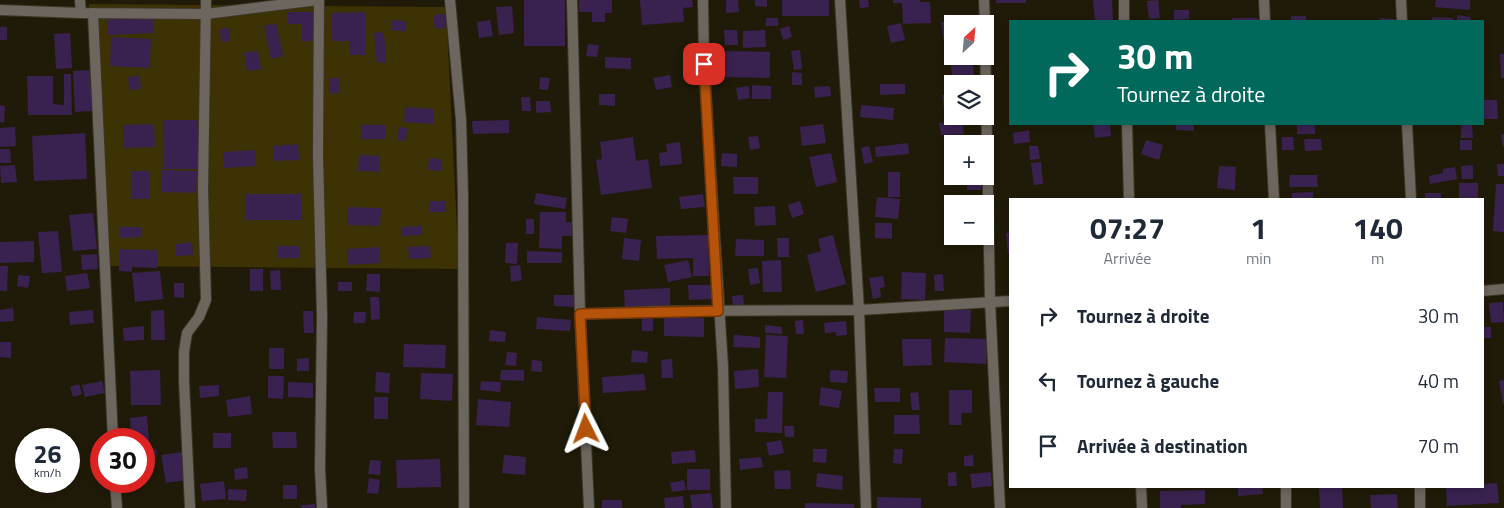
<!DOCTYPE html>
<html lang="fr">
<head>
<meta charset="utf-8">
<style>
	body { margin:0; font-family:"Titillium Web",sans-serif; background:#f6f6f7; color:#1f2937; height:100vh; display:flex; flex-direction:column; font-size:19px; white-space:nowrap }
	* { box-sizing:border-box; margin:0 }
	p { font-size:16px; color:#747a83 }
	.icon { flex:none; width:28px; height:28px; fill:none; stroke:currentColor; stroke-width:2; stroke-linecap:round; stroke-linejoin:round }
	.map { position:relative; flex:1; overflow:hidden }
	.drawer { position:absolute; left:1009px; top:198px; width:475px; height:290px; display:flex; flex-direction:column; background:#fff; border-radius:0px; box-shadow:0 2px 8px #0003 }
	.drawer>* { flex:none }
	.guide { position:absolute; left:1009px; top:20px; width:475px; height:105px; border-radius:0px; box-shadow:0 2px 8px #0003; background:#00695c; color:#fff; overflow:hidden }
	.needle { width:32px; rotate:26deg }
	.controls { position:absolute; left:944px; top:15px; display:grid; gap:10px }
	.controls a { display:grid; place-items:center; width:50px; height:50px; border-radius:0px; background:#fff; box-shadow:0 2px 8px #0003; font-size:25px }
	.speed { position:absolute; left:15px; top:428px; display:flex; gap:10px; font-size:25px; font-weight:700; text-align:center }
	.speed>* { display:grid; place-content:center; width:65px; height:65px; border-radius:50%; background:#fff; box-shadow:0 2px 8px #0003; line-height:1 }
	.speed small { font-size:12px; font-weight:400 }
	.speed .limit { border:8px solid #d22; background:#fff; color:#111 }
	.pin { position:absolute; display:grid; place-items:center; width:42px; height:42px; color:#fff; margin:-21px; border-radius:10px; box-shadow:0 2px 8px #0006 }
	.me { position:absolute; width:55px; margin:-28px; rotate:357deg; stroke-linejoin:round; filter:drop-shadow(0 0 4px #0008) }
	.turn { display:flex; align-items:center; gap:18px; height:105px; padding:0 25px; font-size:22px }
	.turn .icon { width:65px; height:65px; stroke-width:2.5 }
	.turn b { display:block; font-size:35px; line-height:42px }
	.eta { display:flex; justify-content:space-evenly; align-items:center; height:85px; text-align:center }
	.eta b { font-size:30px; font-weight:700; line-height:35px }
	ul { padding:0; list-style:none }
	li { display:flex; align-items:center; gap:15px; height:65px; padding:0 25px }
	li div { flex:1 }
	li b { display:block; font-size:19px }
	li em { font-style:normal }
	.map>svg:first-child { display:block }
</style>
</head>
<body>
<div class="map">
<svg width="1504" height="508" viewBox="0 0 1504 508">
	<rect width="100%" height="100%" fill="#201b08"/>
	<path fill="#3d3203" d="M89,4L446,7L459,269L100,266Z"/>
	<g fill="#39224f">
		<rect x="524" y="0" width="41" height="46"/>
		<path d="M579,0H612V13H605V22H592V12H579Z"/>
		<path d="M640,0H692L693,7L683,8L684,22L642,25Z"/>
		<path d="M726,0H738L739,12L726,13Z"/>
		<path d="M755,0H767V7L755,6Z"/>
		<rect x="782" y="0" width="47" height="16"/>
		<path d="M859,0H868L869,7L860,8Z"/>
		<path d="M893,0H920V2H930L931,23L903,24L902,3H893Z"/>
		<rect x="996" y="0" width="30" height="3"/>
		<path d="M1093,0H1112L1113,21H1095Z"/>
		<path d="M1158,0L1160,18L1149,19L1147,1Z"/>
		<path d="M1436,0H1470V10L1435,7Z"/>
		<path d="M512,6L514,33L499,35L496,7Z"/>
		<path d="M1174,10H1189V19L1174,20Z"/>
		<path d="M287,12H314V41H302V24H287Z"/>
		<path d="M365,12V55H350V41H331V13Z"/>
		<path d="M445,14L446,28L435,29L433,15Z"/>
		<path d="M1457,15L1471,17L1470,21H1457Z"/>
		<rect x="1291" y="16" width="15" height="5"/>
		<path d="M1432,17L1453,18V21H1432Z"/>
		<path d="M154,18V33L108,35V19Z"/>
		<rect x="766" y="18" width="12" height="8"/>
		<rect x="1232" y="18" width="26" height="3"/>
		<path d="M1380,18L1395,19V21H1379Z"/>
		<path d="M392,20L406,21L405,32L391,30Z"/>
		<path d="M490,20L493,36L479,38L477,22Z"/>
		<path d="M973,20L974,24H952V38L943,39L941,22Z"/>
		<path d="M276,23L283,56L271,59L264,26Z"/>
		<path d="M901,23L905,40L891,43L887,26Z"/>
		<path d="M789,26L792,37L783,40L780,29Z"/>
		<rect x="0" y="27" width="7" height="13"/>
		<path d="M229,28L230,41L221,42L220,29Z"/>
		<path d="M724,30H737L738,45H725Z"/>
		<path d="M765,30L766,47L743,48V31Z"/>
		<path d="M384,32L386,62L377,63L374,33Z"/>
		<path d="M70,33L72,68L56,69L54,34Z"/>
		<path d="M111,37L151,39L150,68L110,66Z"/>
		<path d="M588,44L599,45L597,57L586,56Z"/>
		<path d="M800,50L802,69L794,70L791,51Z"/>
		<path d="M258,51L261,69L247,71L244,53Z"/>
		<path d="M723,51L770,52V78L723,77Z"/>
		<path d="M949,51H952V56H972L975,84H953Z"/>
		<path d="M1500,54H1504V78H1501Z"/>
		<path d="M605,57L631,58V69L605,68Z"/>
		<rect x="683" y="61" width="12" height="17"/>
		<path d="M90,70L92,111L75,112L73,71Z"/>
		<path d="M792,72L802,73V85H792Z"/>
		<path d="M64,74H71L72,115H28L27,76H53V104L64,105Z"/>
		<path d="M670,75L672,87L656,90L653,78Z"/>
		<path d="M139,76L141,89L129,90L128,77Z"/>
		<path d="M540,77L550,78L548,90L539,89Z"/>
		<rect x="329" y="78" width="10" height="15"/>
		<path d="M880,84H905V94L880,95Z"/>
		<path d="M752,85L771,86V99H752Z"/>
		<path d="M749,86L750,98L738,100L736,88Z"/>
		<path d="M830,86L831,96L815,98L814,87Z"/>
		<path d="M599,94H615V106L599,105Z"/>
		<path d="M952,94V110L944,111L942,95Z"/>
		<path d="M521,97H530L531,111H522Z"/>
		<path d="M1484,100H1497L1498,119H1484Z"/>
		<path d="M536,101H550L551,112L536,113Z"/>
		<path d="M0,105L5,106L4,123L0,122Z"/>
		<path d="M861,105L894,108L893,120L860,117Z"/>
		<path d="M405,107L434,109L433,124L404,122Z"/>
		<path d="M163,120H197V169H164Z"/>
		<path d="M509,120V133L473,134L472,121Z"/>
		<path d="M962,121L964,134L941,135L939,123Z"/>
		<path d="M154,124L155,147L124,148L123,125Z"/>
		<path d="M823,124L826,143L802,146L800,127Z"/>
		<path d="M1093,124H1110L1111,136L1095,138Z"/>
		<path d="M1176,124H1194V131L1176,130Z"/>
		<rect x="1297" y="124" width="18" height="10"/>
		<path d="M1461,124H1472L1473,138H1461Z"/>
		<path d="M362,125H386L385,139H361Z"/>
		<path d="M15,127L16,146L0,147V128Z"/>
		<path d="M399,127L407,128L406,141L397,140Z"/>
		<path d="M1029,130L1030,142L1014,144L1013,133Z"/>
		<path d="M85,133L87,179L34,181L32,136Z"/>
		<path d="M1504,134V147H1503L1501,135Z"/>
		<path d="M758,136L760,148L750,150L748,137Z"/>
		<path d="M633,137L636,161L648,159L652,188L601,195L596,160L602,159L600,142Z"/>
		<path d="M1282,137H1293L1294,150H1282Z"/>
		<path d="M1304,139H1321L1322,150L1305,151Z"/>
		<path d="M1146,140L1163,145L1159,160L1141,154Z"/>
		<rect x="1460" y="140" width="12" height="10"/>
		<path d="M680,142L682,164L660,166L659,153L667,152L666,144Z"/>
		<path d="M908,143L909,154L876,157L875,147Z"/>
		<path d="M298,144L299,160L274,161L273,146Z"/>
		<path d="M869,146L873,162L864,164L861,148Z"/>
		<path d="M1029,146H1038L1040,159L1030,160Z"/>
		<path d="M0,149H10L11,163H0Z"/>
		<path d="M255,150L256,166L224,168L223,152Z"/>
		<path d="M722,153L737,154V167L721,166Z"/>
		<path d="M831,153L837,182L816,187L809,157Z"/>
		<path d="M359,155L379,156V172L358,171Z"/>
		<path d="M429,158L442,159L441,171L428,170Z"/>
		<path d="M1041,162L1043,184L1034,185L1031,163Z"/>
		<path d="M1497,164H1504V176H1498Z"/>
		<path d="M15,165L17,182L1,183L0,166Z"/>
		<path d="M1473,165V179H1462L1461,166Z"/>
		<path d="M1219,166L1236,167L1235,190L1217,188Z"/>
		<path d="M1455,167L1457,179L1430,184L1429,176L1443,173V169Z"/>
		<path d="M161,170L197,171L196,193L161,192Z"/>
		<rect x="132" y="171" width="17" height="28"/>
		<rect x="888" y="172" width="12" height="25"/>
		<path d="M1290,175H1317L1318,187H1289Z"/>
		<rect x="967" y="176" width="14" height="14"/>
		<path d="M733,177H758V194H734Z"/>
		<rect x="1459" y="183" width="19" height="16"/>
		<path d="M1496,184H1504V232L1493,231Z"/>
		<path d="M1313,192V199H1292V193Z"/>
		<path d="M536,193L567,198L565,209L534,204Z"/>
		<rect x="1425" y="193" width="16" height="6"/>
		<rect x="245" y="194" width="56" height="26"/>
		<path d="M703,194L705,207L681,209L679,197Z"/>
		<path d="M877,197L900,199L898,219L875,217Z"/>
		<path d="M982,197L983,204H952V216H948L947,199Z"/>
		<path d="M429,201H445L446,212H430Z"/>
		<path d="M800,201L804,214L792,218L788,205Z"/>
		<path d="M775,206L776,225L755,226L754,207Z"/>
		<path d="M348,207L381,208L380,226L347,225Z"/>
		<path d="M540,212H566V222L575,223V236H562V249L539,248Z"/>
		<path d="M93,213L97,249L73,251L69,215Z"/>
		<path d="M612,217L628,219L626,233L610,231Z"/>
		<rect x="526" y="219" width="8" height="15"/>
		<path d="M875,223H892V239L875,238Z"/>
		<path d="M422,226V235L402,236V227Z"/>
		<path d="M119,227H141V237L119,238Z"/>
		<path d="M58,231L62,272L42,273L38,232Z"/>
		<path d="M1006,233H1010V254H1008Z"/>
		<path d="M708,235L709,276H693V258L657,259L656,236Z"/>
		<path d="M833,235L846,284L816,292L807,255L821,251L818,239Z"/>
		<path d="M624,238L641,240L639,261L622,259Z"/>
		<path d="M777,238H789V257H778Z"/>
		<path d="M736,239L764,240V256H735Z"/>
		<path d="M34,241V262L0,263V242Z"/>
		<path d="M192,242L193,255L176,256L175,244Z"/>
		<path d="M506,243H518L517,264L505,263Z"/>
		<rect x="277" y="246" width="23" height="12"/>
		<path d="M430,246L431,258L409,259L408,247Z"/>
		<path d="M379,247L380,263L348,265L347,249Z"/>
		<path d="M119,249L158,250L157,268L132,267V272L119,271Z"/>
		<path d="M527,251L562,252V263H527Z"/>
		<path d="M97,254L98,269L82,270L81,255Z"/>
		<path d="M688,260L692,277L668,282L664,265Z"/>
		<path d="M781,260L782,292H763L762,261Z"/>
		<path d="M520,265L522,280L511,282L510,266Z"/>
		<path d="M0,266H8L7,291H0Z"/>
		<path d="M758,268L760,283L750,285L748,269Z"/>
		<rect x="250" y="269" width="13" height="22"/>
		<path d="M280,270L281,290H271L270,271Z"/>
		<path d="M160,271L163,299L135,302L132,273Z"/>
		<path d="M902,272L926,273L925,300L901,299Z"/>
		<path d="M87,273L90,288L67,291L65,276Z"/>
		<path d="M367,274H380V292L366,291Z"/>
		<path d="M943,274L944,291H935L934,275Z"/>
		<path d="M18,275L30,276L28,288L17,286Z"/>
		<path d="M883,276L885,287L880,288L881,297L873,299L869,278Z"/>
		<rect x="338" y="282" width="14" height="9"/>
		<path d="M174,283H184V298L174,297Z"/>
		<path d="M688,285H711L712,299L689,300Z"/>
		<path d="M670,288V308L625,310L624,290Z"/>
		<path d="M554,295H574V307L554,306Z"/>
		<path d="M743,295L744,306L733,307L732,296Z"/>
		<path d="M370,297H379L380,319L371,320Z"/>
		<path d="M1503,302L1504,322L1491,323L1489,303Z"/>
		<path d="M13,308L14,321L0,322V310Z"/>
		<path d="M944,309L971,310L970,333L944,332Z"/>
		<path d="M93,310L94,323L70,325L69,312Z"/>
		<path d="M164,310L165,340H151V311Z"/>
		<path d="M303,311H313L314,333H304Z"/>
		<path d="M354,312H366L365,323H353Z"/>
		<rect x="642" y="313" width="11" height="18"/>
		<path d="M537,317L571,320L570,331L536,329Z"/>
		<path d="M664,317L704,318V337L664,336Z"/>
		<path d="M803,320L804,334H796L795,321Z"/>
		<path d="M846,321L847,335L836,336V332L825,333L824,323Z"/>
		<path d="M765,325L782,327V334L765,333Z"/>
		<path d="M144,326V340L124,341L123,328Z"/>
		<rect x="1482" y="327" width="9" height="11"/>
		<path d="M490,330L506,332L505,342L489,341Z"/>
		<path d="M734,335L760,337V348L733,347Z"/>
		<path d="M766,335L788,336L786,378L764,377Z"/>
		<path d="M945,338L987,339L986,364L944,362Z"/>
		<path d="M902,339H931L932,365L903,366Z"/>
		<path d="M0,342H11V358L0,357Z"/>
		<path d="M404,344L446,345L445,368L403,367Z"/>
		<rect x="269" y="348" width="15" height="21"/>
		<path d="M632,350L648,352L647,363L631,362Z"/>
		<path d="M507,352L517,353L516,366L505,365Z"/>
		<path d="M309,358V371H297V359Z"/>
		<path d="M672,359L673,378H662L661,360Z"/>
		<path d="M532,360L542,361V372L531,371Z"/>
		<path d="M758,369L759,387L735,389L734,371Z"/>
		<path d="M160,370L161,405H131L130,371Z"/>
		<path d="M501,370H524V381L500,380Z"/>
		<path d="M830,370L848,371L847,383L830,382Z"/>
		<path d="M376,372L390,373L389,393L375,392Z"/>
		<path d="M421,373L453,374L452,401L420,399Z"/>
		<path d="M644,374L646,390L603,393L602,377Z"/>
		<path d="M268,376H284L283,399L268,398Z"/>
		<path d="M1504,380V404H1503L1499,381Z"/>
		<path d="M102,381L105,393L85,397L82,385Z"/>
		<path d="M481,381L501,382L500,392L480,390Z"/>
		<path d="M288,382L313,383V398L288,397Z"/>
		<path d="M79,384L82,394L73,397L70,387Z"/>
		<path d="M219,385V396L200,398L199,386Z"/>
		<path d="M821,387L842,391L839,408L819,405Z"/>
		<path d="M874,388H900V402H875Z"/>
		<path d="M949,390H972V413H961L962,425H949Z"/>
		<path d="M768,392H783L782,433L755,432V419H767Z"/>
		<path d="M918,392L920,410H912L910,393Z"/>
		<path d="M250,396L252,414L228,417L226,400Z"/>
		<rect x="374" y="397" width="14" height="22"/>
		<path d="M478,399L511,402L509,427L476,425Z"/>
		<path d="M894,415H919L920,434H894Z"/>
		<path d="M147,416L149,442H144V439H131L130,418Z"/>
		<path d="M784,426H794V437H785Z"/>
		<path d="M272,432H296L297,448H273Z"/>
		<rect x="213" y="433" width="18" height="15"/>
		<path d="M781,440L784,453L769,456L766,443Z"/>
		<path d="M144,448L157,450L154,467L144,466Z"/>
		<path d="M813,449H827L826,463L813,462Z"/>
		<path d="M894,449H903L902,464L893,463Z"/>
		<path d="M695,450L696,462L672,464L671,452Z"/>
		<path d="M182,452L186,480L166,483L161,455Z"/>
		<path d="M504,455L526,457L525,475L502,473Z"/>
		<path d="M973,455L974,466H964V456Z"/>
		<path d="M761,457L763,467L740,470L739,459Z"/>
		<path d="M440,459L441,487L397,488L396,460Z"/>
		<path d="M370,460L381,461L380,475L368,474Z"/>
		<path d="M247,467L248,478L235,480L234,469Z"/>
		<rect x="687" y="469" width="23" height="21"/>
		<path d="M790,470L791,489H775L774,471Z"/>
		<path d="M956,472L957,486H948V473Z"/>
		<path d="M991,472L992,486L972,488L970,474Z"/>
		<path d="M817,473L843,476L842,490L816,487Z"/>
		<path d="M369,478L380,480L378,494L367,493Z"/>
		<path d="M684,480L686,490L672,492L670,483Z"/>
		<path d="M224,481L226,499L202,501L200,484Z"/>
		<path d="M1497,483L1499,503L1447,506L1446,486H1482V484Z"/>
		<rect x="283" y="485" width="14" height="14"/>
		<path d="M1238,486H1262L1263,494L1238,496Z"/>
		<path d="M1342,486L1343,508H1320L1319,487Z"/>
		<path d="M228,489L247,490L246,501L228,500Z"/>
		<path d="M1205,490V504L1181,505V508H1160V491Z"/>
		<path d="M711,493L713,508H692L690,495Z"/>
		<path d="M1397,494L1398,508H1371L1370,495Z"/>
		<path d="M683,496L684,508H665L664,498Z"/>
		<path d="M877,497L921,498V508H877Z"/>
		<rect x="602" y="500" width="20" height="8"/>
		<path d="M805,503L854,504V508H805Z"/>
		<path d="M315,504V508H302L301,505Z"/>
	</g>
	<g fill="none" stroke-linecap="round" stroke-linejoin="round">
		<g stroke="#3c3725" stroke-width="12">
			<g id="minor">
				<path d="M80,0L81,13"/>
				<path d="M319,0L318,156L322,316L320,469L322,508"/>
				<path d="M450,0L461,120L463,196L464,508"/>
				<path d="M572,0L580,314L589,508"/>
				<path d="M703,0L704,64L723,367L726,508"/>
				<path d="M840,0L859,310L866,508"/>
				<path d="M984,0L985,24"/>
				<path d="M1124,0V21"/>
				<path d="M1264,0L1265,21"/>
				<path d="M1401,0L1402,21"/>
				<path d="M0,10L81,13L206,14L318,0"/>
				<path d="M93,13L113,439"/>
				<path d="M985,40L990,301L1000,508"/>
				<path d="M1127,124L1129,199"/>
				<path d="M1270,124L1274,199"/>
				<path d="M1407,124L1411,199"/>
				<path d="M1482,291L1504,289"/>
				<path d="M580,314L665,311L859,310L1010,301"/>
				<path d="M115,481L117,508"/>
				<path d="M1141,486L1142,508"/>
				<path d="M1286,486V508"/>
				<path d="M190,508L184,381V352L187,333L199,317L206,300L203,189L206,0"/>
				<path d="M1420,508V486"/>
			</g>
		</g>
		<use href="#minor" stroke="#6d665f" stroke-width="10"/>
	</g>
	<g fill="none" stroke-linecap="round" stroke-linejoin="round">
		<g stroke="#753606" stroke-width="12">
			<path id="route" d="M586,429L580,314L718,311L704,64"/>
		</g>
		<use href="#route" stroke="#b45309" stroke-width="9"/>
	</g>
</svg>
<div class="controls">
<a><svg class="needle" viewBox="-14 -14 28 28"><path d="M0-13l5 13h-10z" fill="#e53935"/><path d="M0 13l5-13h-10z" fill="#747a83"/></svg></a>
<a><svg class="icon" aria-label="layers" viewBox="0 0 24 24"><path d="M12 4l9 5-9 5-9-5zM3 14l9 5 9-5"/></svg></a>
<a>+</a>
<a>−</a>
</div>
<div class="speed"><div>26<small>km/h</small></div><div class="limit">30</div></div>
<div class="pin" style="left:704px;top:64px;background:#d93025"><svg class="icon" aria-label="arrive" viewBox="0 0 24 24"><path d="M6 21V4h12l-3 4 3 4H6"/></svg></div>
<svg class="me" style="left:586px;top:429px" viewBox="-20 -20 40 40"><path d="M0-17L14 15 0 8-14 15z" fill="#b45309" stroke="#fff" stroke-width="4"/></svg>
<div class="guide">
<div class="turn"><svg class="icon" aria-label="right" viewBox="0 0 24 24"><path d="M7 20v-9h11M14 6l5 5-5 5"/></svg><div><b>30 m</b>Tournez à droite</div></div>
</div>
<section class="drawer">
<div class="eta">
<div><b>07:27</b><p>Arrivée</p></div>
<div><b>1</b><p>min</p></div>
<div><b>140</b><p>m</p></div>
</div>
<ul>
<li><svg class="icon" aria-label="right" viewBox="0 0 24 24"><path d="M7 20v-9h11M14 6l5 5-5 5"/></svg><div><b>Tournez à droite</b></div><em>30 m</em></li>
<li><svg class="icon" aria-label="left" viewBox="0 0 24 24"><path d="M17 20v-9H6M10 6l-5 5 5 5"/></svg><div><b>Tournez à gauche</b></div><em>40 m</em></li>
<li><svg class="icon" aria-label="arrive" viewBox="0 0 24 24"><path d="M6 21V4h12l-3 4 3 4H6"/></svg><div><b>Arrivée à destination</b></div><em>70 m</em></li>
</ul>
</section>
</div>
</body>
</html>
